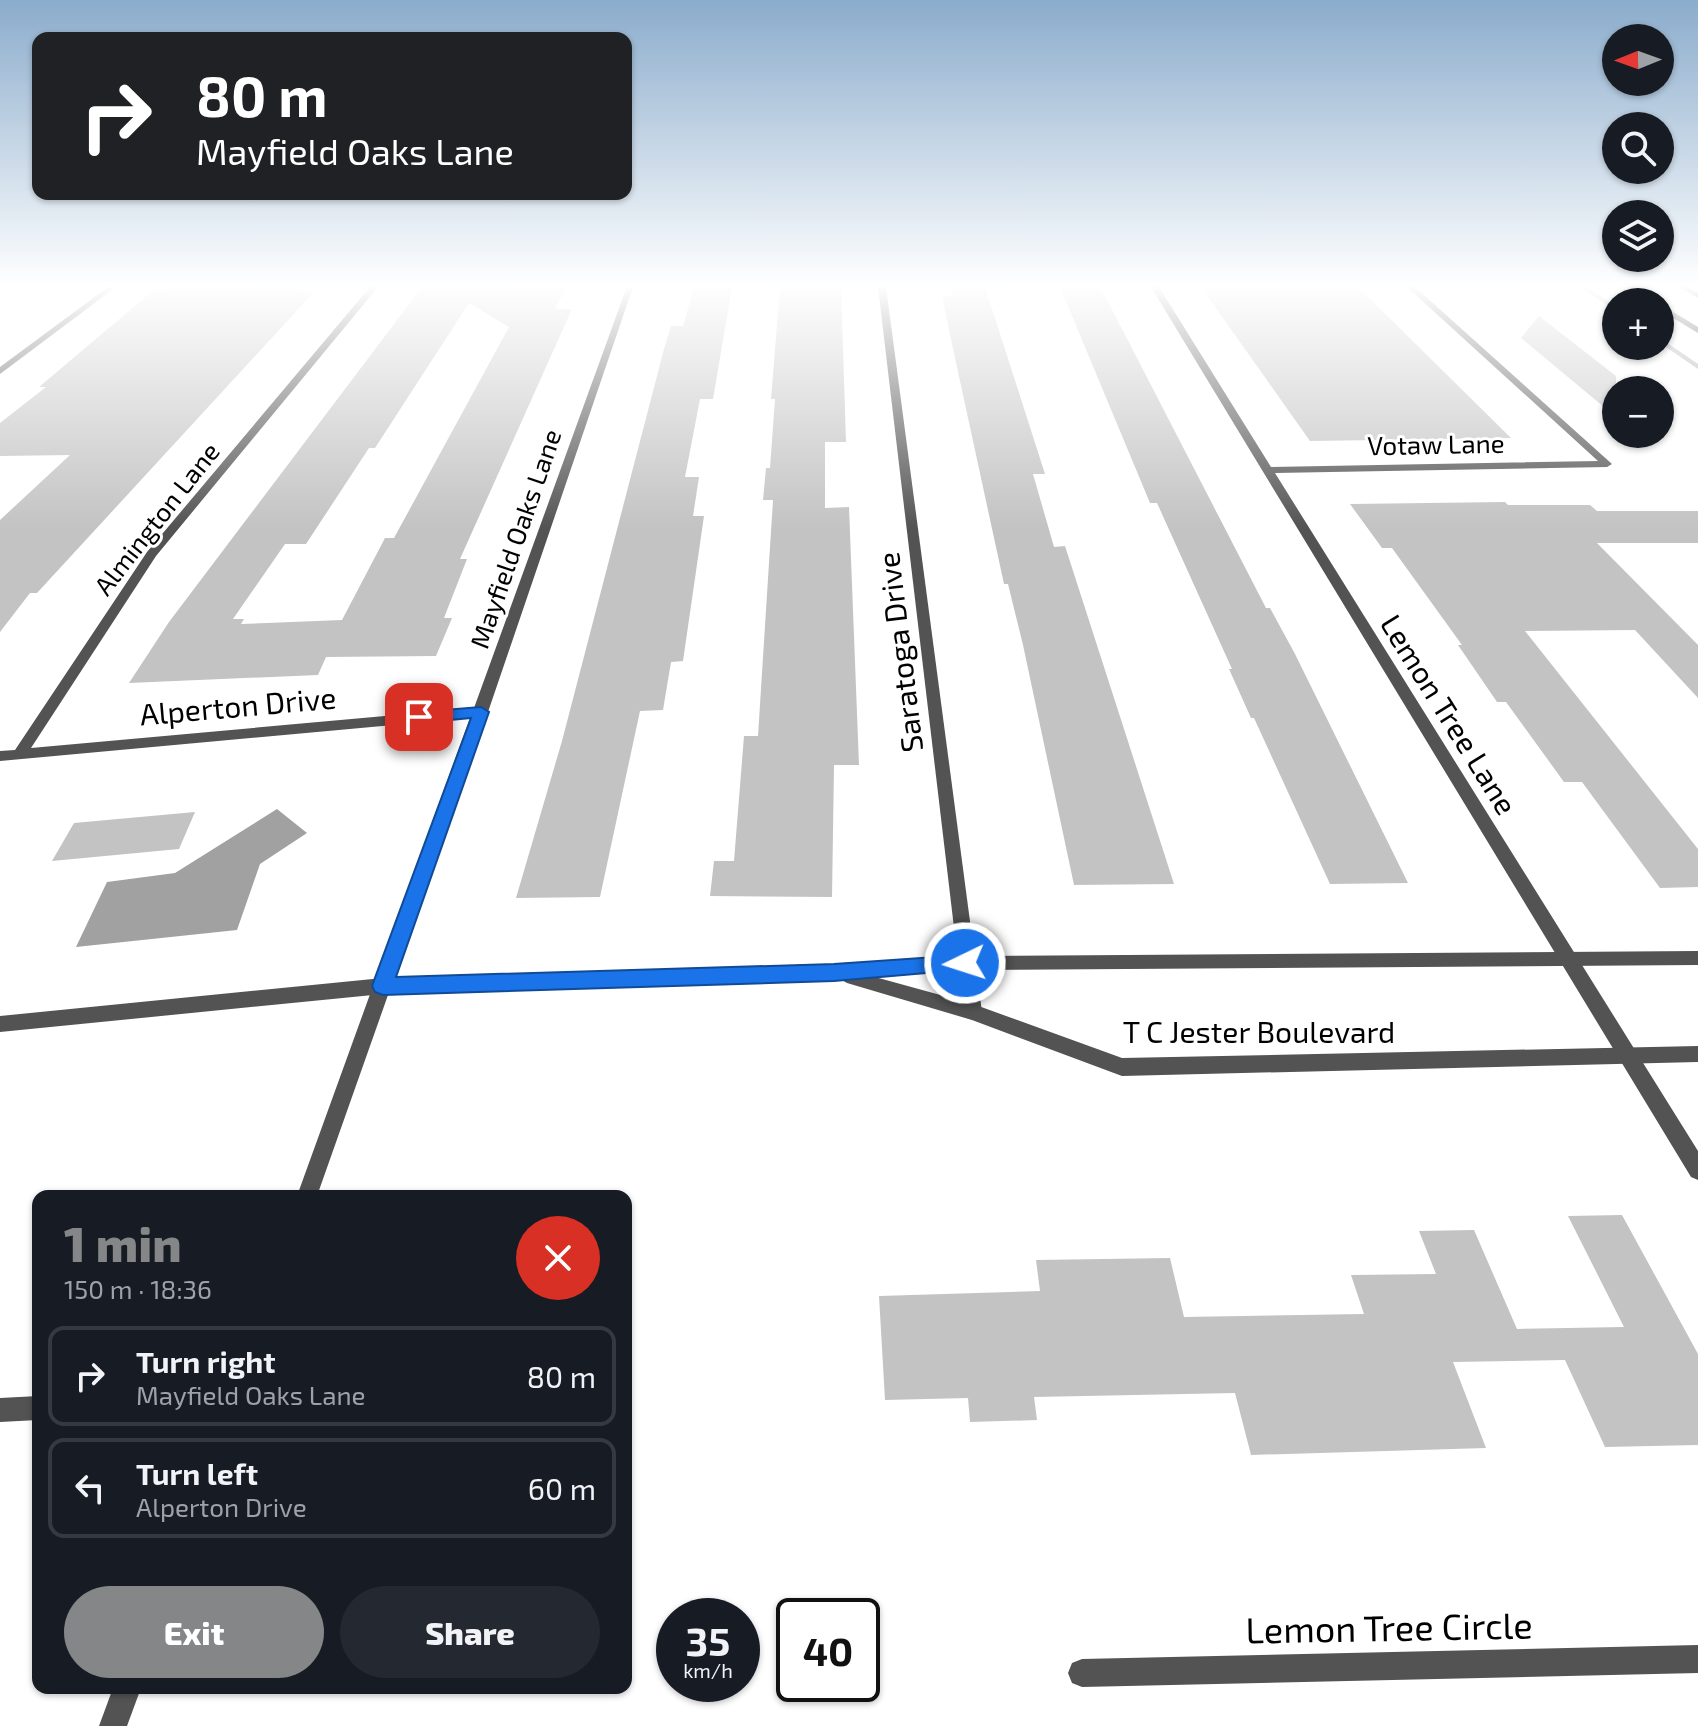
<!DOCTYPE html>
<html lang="en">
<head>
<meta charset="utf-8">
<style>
	body { margin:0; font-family:"Exo 2",sans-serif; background:#242831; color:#f1f3f6; height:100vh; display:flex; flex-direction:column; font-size:30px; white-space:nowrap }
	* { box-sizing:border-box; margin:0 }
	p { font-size:26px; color:#9ea1a6 }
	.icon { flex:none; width:44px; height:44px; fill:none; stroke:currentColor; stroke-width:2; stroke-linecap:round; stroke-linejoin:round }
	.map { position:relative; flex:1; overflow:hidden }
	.side { position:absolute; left:32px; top:1190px; width:600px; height:504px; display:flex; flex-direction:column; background:#171b24; border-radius:16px; box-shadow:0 2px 6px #0004 }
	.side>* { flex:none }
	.banner { position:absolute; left:32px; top:32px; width:600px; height:168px; border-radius:16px; box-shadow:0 2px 6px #0004; background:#202124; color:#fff; overflow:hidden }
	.needle { width:52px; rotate:269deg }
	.tools { position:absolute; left:1602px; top:24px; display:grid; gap:16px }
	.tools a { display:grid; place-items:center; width:72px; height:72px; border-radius:50%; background:#171b24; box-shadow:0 2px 6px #0004; font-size:40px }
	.speed { position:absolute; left:656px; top:1598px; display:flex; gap:16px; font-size:40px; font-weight:700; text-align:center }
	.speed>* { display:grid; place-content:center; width:104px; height:104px; border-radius:50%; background:#171b24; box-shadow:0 2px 6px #0004; line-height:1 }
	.speed small { font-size:20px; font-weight:400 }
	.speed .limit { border:4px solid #111; border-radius:12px; background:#fff; color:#111 }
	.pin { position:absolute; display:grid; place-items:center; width:68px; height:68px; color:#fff; margin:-34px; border-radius:16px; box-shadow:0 4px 12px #0006 }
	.me { position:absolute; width:88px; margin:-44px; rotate:266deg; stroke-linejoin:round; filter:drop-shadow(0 0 6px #0008) }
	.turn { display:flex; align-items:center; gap:28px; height:168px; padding:0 32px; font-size:36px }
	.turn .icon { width:104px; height:104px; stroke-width:2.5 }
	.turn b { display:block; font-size:56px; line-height:68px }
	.round { display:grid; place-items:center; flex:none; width:84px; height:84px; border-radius:42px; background:#242831 }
	.summary { display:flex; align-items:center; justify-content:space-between; height:136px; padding:0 32px }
	h1 { font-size:48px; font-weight:800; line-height:60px; color:#858687 }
	.action { display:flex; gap:16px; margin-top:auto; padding:16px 32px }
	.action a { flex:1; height:92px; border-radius:48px; background:#858687; color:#fff; font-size:32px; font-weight:800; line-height:92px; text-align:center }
	.action a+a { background:#242831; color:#f1f3f6 }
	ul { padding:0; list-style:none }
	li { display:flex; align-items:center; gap:24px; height:100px; margin:0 16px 12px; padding:0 16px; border:4px solid #363941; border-radius:16px }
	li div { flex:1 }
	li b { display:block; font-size:30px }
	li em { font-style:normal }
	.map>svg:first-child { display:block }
</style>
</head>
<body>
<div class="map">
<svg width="1698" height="1726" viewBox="0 0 1698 1726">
	<rect width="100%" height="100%" fill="#fff"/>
	<path fill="#a1a1a1" d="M277,809L307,833L260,864L237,930L76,947L107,882L175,873Z"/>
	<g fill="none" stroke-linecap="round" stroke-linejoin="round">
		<g fill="#a1a1a1" fill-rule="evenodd">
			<path d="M1580,287H1586L1616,306V311Z"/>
			<path d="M1660,338L1698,364V369L1660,343Z"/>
		</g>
	</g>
	<g fill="#c3c3c3" fill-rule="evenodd">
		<path d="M302,287L297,291H315L37,593H30L0,632V520L70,455L0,456V423L46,387H39L155,289Z"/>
		<path d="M422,287L566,288L555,309H572L460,559H467L444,618H452L436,656L326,657L318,675L129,683L169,622ZM469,303L509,327L394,538H385L342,620L241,624L244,619H233L285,544H306L369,448H375Z"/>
		<path d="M694,287H732L713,399H700L685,477H699L693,516H704L683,661L671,662L663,710L640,711L600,897L516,898L562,741L664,349L671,326H683Z"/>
		<path d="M780,287H841L846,442H825V508L849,507L859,765H834L832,897L710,896L714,861H734L744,736H758L773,500H763L766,468H770L775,399H771Z"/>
		<path d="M950,287H985L1045,474H1033L1054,547L1065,546L1174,884L1074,885L1023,645L1008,584H1004L952,344L942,296H952Z"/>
		<path d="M1060,287H1100L1105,296L1266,608H1270L1295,654L1408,883L1330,884L1254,718H1251L1229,669H1232L1157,503H1150Z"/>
		<path d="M1201,287H1358L1511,438L1310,441Z"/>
		<path d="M1539,316L1616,376V417L1521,338Z"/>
		<path d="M1505,502L1508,505H1590L1597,511H1698V543H1597L1698,645V698L1635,630L1525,631L1698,849V887L1660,888L1582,782H1564L1506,702H1497L1458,645H1462L1392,548H1382L1350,504Z"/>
		<path d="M195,812L179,849L52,861L74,823Z"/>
		<path d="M1622,1215L1698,1354V1445L1605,1447L1565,1360L1453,1362L1486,1448L1251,1455L1235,1393L1034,1397L1037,1420L970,1422L968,1398L885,1400L879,1296L1040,1291L1036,1260L1170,1258L1184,1317L1364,1314L1351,1275L1436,1274L1419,1231L1474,1230L1517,1329L1624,1327L1568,1216Z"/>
	</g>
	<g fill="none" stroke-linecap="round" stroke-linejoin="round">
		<g fill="#535353" fill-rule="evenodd">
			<path d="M383,978L389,981L392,986L389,991L383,994L0,1032V1016Z"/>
			<path d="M38,1396V1420L0,1422V1398Z"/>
		</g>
		<g fill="#535353" fill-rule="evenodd">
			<path d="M108,287H116L0,374V367Z"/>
			<path d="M370,287H378L156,556L31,748L474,708L626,289L633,287L488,712L317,1196H297L470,718L0,761V751L15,750L147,552Z"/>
			<path d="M878,287H886L982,1012L979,1018L973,1020L967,1018L964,1012Z"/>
			<path d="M1151,287H1159L1271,467L1598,461L1407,287H1415L1612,464L1607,467L1275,473L1698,1151V1180L1691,1177Z"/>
			<path d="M1698,1645V1673L1082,1687L1072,1683L1068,1673L1072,1663L1082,1659Z"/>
			<path d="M113,1688H141L127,1726H99Z"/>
		</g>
		<path fill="#535353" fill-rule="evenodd" d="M1698,951V965L965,970L875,977L973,1004L1122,1058L1698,1046V1062L1122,1076L972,1020L847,983L840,979L383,994L377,991L374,986L377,981L383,978L834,965L965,956Z"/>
		<g fill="#202020" fill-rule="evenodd">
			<path d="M1627,287H1635L1658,302H1649Z"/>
			<path d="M1679,287H1688L1698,293V298Z"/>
			<path d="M1660,304L1698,327V333L1660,310Z"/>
		</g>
	</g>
	<linearGradient id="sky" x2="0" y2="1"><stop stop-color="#8baccc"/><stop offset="0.54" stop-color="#fff"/><stop offset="1" stop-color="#fff" stop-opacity="0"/></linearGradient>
	<rect width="1698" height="528" fill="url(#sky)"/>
	<path fill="#1a73e8" stroke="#114b97" stroke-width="2" d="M481,707L489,712L396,977L834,964L965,955L972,957L975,963L972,969L834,981L383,995L375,992L372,986L471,718L419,723L411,717L419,712Z"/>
	<g text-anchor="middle" stroke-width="6" stroke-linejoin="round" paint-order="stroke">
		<g font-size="26" fill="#000" stroke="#fff">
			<text transform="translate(1436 445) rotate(-1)" y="9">Votaw Lane</text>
			<text transform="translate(157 519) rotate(-52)" y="9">Almington Lane</text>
			<text transform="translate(516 539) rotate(-71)" y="9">Mayfield Oaks Lane</text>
		</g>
		<g font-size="30" fill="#000" stroke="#fff">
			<text transform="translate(901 652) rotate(-97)" y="10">Saratoga Drive</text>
			<text transform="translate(238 707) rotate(-5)" y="10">Alperton Drive</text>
			<text transform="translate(1448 715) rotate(58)" y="10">Lemon Tree Lane</text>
			<text x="1259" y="1043">T C Jester Boulevard</text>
		</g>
		<g font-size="36" fill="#000" stroke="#fff">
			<text transform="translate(1389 1628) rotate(-1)" y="13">Lemon Tree Circle</text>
		</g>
	</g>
</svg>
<div class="tools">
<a><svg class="needle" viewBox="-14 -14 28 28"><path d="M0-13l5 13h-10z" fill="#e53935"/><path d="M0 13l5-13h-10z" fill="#9ea1a6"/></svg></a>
<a><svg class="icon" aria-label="search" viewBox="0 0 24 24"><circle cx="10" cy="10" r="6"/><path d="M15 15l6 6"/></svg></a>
<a><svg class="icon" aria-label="layers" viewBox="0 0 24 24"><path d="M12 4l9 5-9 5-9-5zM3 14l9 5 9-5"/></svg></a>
<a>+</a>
<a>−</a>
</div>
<div class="speed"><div>35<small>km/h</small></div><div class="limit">40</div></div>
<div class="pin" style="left:419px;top:717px;background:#d93025"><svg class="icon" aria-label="arrive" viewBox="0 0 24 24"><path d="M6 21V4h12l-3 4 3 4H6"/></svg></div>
<svg class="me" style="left:965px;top:963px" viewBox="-20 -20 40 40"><circle r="17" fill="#1a73e8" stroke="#fff" stroke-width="3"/><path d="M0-11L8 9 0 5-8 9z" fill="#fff"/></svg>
<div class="banner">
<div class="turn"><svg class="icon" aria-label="right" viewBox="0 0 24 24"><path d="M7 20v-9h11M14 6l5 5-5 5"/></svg><div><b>80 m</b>Mayfield Oaks Lane</div></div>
</div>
<section class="side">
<div class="summary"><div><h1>1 min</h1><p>150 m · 18:36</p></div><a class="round" style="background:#d93025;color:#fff"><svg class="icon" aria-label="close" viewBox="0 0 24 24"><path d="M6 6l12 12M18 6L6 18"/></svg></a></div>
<ul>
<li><svg class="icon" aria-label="right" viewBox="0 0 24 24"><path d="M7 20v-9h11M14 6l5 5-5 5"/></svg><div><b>Turn right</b><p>Mayfield Oaks Lane</p></div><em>80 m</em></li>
<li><svg class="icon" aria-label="left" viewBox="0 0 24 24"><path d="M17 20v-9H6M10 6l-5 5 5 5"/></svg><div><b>Turn left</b><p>Alperton Drive</p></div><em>60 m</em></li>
</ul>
<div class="action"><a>Exit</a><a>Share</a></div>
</section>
</div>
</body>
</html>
